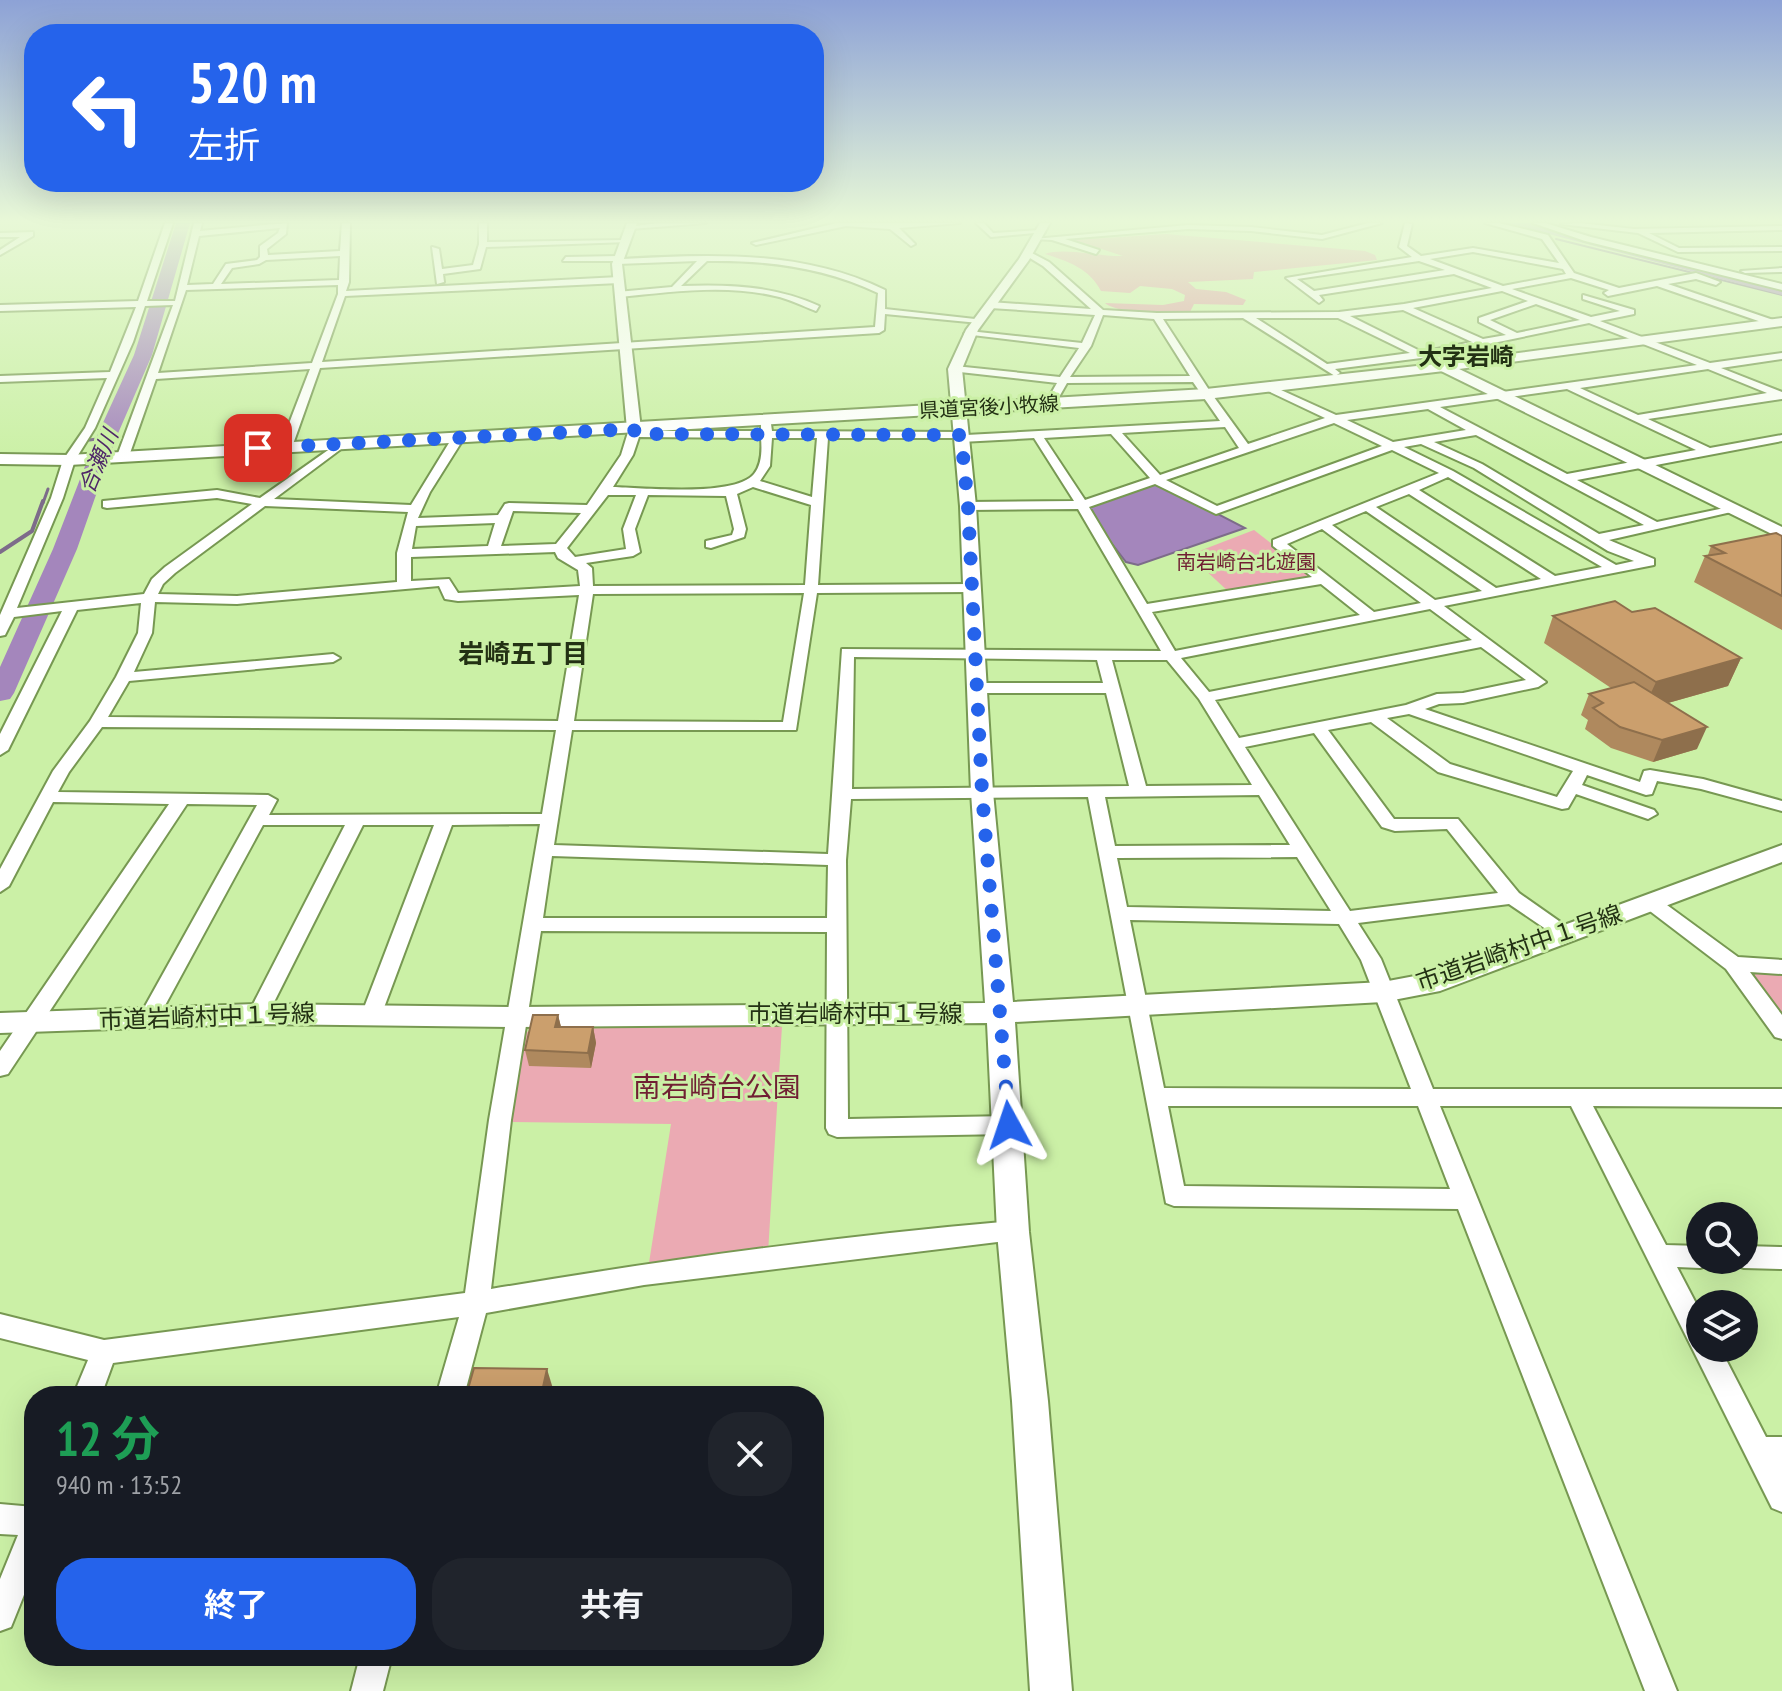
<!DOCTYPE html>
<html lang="ja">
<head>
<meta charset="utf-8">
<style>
	body { margin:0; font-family:"PT Sans Narrow","Noto Sans JP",sans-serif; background:#20242c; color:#f1f3f6; height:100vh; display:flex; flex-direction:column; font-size:30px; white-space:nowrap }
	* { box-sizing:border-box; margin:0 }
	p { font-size:26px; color:#9ea1a6 }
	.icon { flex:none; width:44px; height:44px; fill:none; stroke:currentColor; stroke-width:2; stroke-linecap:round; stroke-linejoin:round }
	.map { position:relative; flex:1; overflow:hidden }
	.sheet { position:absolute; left:24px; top:1386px; width:800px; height:280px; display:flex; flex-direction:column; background:#171b24; border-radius:32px; box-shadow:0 8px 32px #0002 }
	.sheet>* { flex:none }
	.banner { position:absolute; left:24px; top:24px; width:800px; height:168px; border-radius:32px; box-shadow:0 8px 32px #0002; background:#2563eb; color:#fff; overflow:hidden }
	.controls { position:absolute; left:1686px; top:1202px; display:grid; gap:16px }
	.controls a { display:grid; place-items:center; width:72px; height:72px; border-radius:50%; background:#171b24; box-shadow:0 8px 32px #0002; font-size:40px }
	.pin { position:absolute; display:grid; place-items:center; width:68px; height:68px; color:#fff; margin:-34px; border-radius:16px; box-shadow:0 4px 12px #0006 }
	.me { position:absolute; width:88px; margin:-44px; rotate:355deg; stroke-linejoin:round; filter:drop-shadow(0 0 6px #0008) }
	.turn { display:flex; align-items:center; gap:28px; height:168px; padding:0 32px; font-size:36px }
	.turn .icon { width:104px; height:104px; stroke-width:2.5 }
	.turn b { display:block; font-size:56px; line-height:68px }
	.round { display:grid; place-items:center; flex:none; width:84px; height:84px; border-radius:32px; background:#20242c }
	.head { display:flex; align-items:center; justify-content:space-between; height:136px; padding:0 32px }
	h1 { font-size:48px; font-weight:700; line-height:60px; color:#1e9e55 }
	.cta { display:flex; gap:16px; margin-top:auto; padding:16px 32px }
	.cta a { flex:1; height:92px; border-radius:32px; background:#2563eb; color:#fff; font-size:32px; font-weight:700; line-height:92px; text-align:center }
	.cta a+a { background:#20242c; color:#f1f3f6 }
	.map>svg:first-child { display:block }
</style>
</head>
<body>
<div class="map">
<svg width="1782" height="1691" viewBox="0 0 1782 1691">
	<rect width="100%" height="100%" fill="#cbf0a6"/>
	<g fill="#ebaab3">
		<path d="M1254,530L1316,578L1230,593L1189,555Z"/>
		<path d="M1747,970L1782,972V1017Z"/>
		<path d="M782,1026L768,1253L648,1269L671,1124L512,1122L525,1033L533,1029Z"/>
	</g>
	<path fill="#df99a3" d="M1166,234L1365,251L1375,255L1377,260L1254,272L1253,279L1188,282L1196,289L1226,292L1246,300L1243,305L1194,304L1190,312C1170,312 1119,315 1105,303L1163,305L1184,301L1185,295L1172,289L1140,286L1130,293L1101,291C1090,269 1068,261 1045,254C1063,247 1100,257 1123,256L1074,240Z"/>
	<path fill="#a486bc" stroke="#7d6c8a" stroke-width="2" d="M1156,482L1245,528L1138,565L1126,562L1082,505Z"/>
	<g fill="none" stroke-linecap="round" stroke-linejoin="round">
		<path stroke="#7d6c8a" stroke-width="2" d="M1556,239L1782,295"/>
		<g stroke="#7d6c8a" stroke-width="3">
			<path d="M89,440L106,438"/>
			<path d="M43,503L48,489"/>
		</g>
		<path stroke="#7d6c8a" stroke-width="4" d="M0,552L32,531L43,501"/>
		<g fill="#a486bc" fill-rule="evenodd">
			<path d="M176,223H190L152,355L116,438L77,549L14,693L10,699L0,701V667L53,549L96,438L134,355Z"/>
			<path d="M1507,223H1531L1782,285V295Z"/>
		</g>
		<g stroke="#779852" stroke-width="4">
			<g id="minor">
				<path d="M165,223H173L147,301H175L194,223H202L200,231L287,223L286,234L267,249L268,255L340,251L342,223H350L349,282L346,291L619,277L623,280L619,283L345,296L322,362L875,327L878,293C824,267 766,260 707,261L681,286C729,284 775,286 819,306L816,311C802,306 790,299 775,296C725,284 670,292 620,297L617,292L672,287L697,261L617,264L614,261H563L566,257L619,256L622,259C712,254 803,250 885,290V309L984,320L979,323L885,314L884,330L879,333L320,368L292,447L286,450L280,447L310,369L156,379L129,456L123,459L117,456L173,305L145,306L133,342L95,428L75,460L63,498L17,608L144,594L152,579L165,567L252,504L217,498L107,508L103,507V501L217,490L260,498L341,441L347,444L345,446L274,499L411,505L452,438L458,435L464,438L430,492L418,518L498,515L505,504L509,503L587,505L621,455L629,429L634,426L639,431H761V424L766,421L771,424L772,431L961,432L966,435L1220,421L1193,382L1067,383L1055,404L1050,407L1045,404L1057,383L951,371L950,369L955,366L1060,377L1079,348L964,334L969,331L1082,343L1095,315L990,308L986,305L990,302L1091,309L1043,266L1025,255L1028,251L1049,262L1103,310L1157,313L1339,312L1404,304L1492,288L1454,274L1319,295L1323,300L1319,303L1286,278L1412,257L1399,247L1405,223L1412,224L1407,246L1421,256L1473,248L1559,263L1542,239L1485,223H1499L1548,235L1574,273L1619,288L1696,273L1720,282L1716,285L1696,279L1668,284L1776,321V325H1770L1657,286L1608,296L1604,293L1609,290L1571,278L1512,289L1591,317L1620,311L1583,299V295L1634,310V314L1600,321L1710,363L1782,353V359L1721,368L1782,392V399L1648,419L1710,448L1782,435V441L1577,480L1657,522L1734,506L1740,510L1609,540L1654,559V565L1444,606L1546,682L1538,687L1463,703L1439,704L1425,709L1640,782L1644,771L1650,770L1703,779L1782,801V811L1701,789L1657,781L1652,794L1646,795L1587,775L1582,785L1654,810L1657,814L1648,819L1576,794L1568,808L1562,809L1438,772L1371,722L1328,730L1394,819H1458L1519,893L1576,933L1573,938H1559L1509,904L1358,923L1381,959L1433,1089H1782V1107L1593,1106L1666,1245L1700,1246V1260H1711L1709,1265L1700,1268L1677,1267L1700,1311V1348H1720L1766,1437H1782V1512L1772,1508L1571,1106H1440L1677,1691H1645L1458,1209L1174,1206L1166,1203L1088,797L851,799L846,860L848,1119L1009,1116L1017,1119L1020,1125L1017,1131L1009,1134L837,1137L829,1134L826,1128L827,932L541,931L511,1120L491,1289C664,1260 838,1236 1013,1221L1022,1225L1025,1232L1022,1239L644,1285L486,1313L464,1396H436L459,1317L113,1363L101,1396H73L88,1360L0,1338V1314L104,1340L465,1293L489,1120L540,824L452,825L382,1013L379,1018H365L362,1013L434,825H363L268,1014L265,1019H251L248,1014L345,825H263L156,1022H142L139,1017L257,805L187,804L8,1074L0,1076V1051L169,804L53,802L9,886L0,892V869L53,771L90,721L116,677L138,633L141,603L77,610L8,750L0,755V734L62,611L14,617L5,635L0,636V615L51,498L63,460L85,428L107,378L0,382V376L110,372L136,307L0,311V305L138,301ZM280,228L278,233L260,246V257L257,260L226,264L213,284L187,285L199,236ZM1473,252L1563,269L1566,274L1503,286L1430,259ZM340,256L339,280L221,284L232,268L259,264L266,260ZM1419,261L1445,270L1314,291L1297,279ZM338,285V294L312,363L158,373L186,290ZM1502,291L1528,301L1479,318V322L1506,335L1483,339L1413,308ZM1536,304L1580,320L1517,333L1490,320ZM1403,310L1472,342L1422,352L1350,316ZM1103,315L1154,319L1190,376L1070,377L1091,346ZM1243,318L1335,376L1340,373L1335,369L1421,358L1589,323L1697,365L1336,415L1270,385L1265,388L1266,390L1325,418L1248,444L1211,393L1163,319ZM1256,318H1338L1410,353L1327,364ZM1708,369L1767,393L1638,415L1580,388ZM1567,389L1696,450L1567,474L1440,407ZM1428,409L1466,430L1393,442L1347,420ZM1334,423L1382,446L1217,506L1166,480ZM1225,427L1239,448L1160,475L1122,433ZM1111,434L1150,478L1085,500L1044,438ZM1476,435L1644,525L1599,534L1482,464L1434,442ZM639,437L761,438C762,450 762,464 754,474C735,497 644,488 613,487L633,455ZM772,438H817L812,497L760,481L770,466ZM828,438H956L961,442L1034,438L1074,501L968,502L962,506L968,510L1078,509L1161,651L842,649L828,854L554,845L572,730H796L817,593L972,592L979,588L972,584L818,585ZM1421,444L1474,468L1608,551L1634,561L1616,565L1453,471L1404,447ZM1392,450L1439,473L1273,540V546L1312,577L1147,604L1089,507L1155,484L1216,514ZM1448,477L1602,567L1555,576L1419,490ZM753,487L811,505L805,585L593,586L592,568L586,563L633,556L640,552L635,529L648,495L726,496L734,529L732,535L706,541V547L711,548L744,537L746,529L737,494ZM1409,494L1541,579L1496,588L1376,507ZM608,495H636L623,529L626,549L575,557L567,548ZM265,506L408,512L397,553V582L237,596L158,594L163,584L175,573ZM513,511L581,513L556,544L501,546ZM1366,511L1482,591L1435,600L1332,525ZM495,523L488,546L412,549L416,526ZM1322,529L1421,603L1374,612L1287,544ZM555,552L558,558L578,570L580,586L458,593L449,579L411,581V557ZM1321,584L1360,615L1175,651L1152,612ZM439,586L445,599L458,601L579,595L558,721L108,717L129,681L333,662L340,658L333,654L134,672L152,633L155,602L237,604ZM804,593L783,722L574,721L593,594ZM1430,609L1472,640L1209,692L1181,658ZM1481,647L1526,680L1463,693L1437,694L1406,705L1239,738L1215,700ZM854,657L1097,660L1103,683H976L968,688L976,693H1106L1129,786L852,789ZM1112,660H1167L1199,699L1252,785L1146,786ZM1409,714L1573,771L1557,797L1450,764L1387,718ZM102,727L556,730L542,814L269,815L277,800L268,795L58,792L69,772ZM1314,733L1382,827L1395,831L1447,829L1498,893L1350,911L1245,747ZM1259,795L1290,845L1115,846L1105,797ZM552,856L828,865L827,918H543ZM1297,857L1331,911L1127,907L1117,858ZM1130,920L1339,924L1361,960L1411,1089L1164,1088ZM1168,1106H1418L1450,1189L1184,1186Z"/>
				<path d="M479,223H487V242L624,240L628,242L486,247L480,269L443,274L444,282L437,284L432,247L439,249L442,269L473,265L479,244Z"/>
				<path d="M658,223H706L631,229L627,227Z"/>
				<path d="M837,223H960L899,228L915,244L911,246L890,229L846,226L756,245L752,243Z"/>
				<path d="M976,223H984L993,233L1041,230L1045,232L991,237Z"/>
				<path d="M1368,223H1382L1322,239L1251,231L1188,229L1065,239L1099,250L1096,254L1052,240L1034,239L1188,225L1251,227L1322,235Z"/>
				<path d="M1533,223H1545L1591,237L1782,284V290L1585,241Z"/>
				<path d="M1580,223L1634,229L1782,226V230L1649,233L1679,248L1782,247V251L1678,252L1638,233L1561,224Z"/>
				<path d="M33,232V236L0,255V250L20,237H0V233Z"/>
				<path d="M1782,268V272L1745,273L1741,271Z"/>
				<path d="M1649,895L1656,897L1738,957L1782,960V974L1750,972L1782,1015V1039L1775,1037L1726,969L1642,905L1640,901Z"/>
				<path d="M1744,1246L1782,1247V1269L1744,1268L1735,1265L1733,1260H1744Z"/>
				<path d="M0,1504L34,1507V1570L11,1627L0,1631V1579L18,1535L0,1534Z"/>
				<path d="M360,1656H392L383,1691H351Z"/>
			</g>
		</g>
		<g stroke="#779852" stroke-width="4">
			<g id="tertiary">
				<path d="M627,223H637L622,264L641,429L634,433L627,429L612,264Z"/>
				<path d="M1040,223H1050L1029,260L978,330L962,369L976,506L993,792L1013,1002L1383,982L1436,972L1782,845V862L1440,991L1383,1002L1015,1022L1029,1232L1048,1401L1072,1691H1030L1012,1401L997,1232L987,1023L518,1027L258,1024L0,1033V1013L258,1004L518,1007L985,1003L971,792L960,506L948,369L966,330L1019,259Z"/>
				<path d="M1439,364H1449L1782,527V539L1439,370Z"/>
			</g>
		</g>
		<g stroke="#779852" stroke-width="4">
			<path id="secondary" d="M1782,318V326L1444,371L1206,399L69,465L0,464V454L69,455L1206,389L1444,363Z"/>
		</g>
		<use href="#minor" fill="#fff" fill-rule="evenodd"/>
		<use href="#tertiary" fill="#fff" fill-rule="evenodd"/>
		<use href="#secondary" fill="#fff" fill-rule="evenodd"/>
	</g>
	<g fill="#af895e">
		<path d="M1782,536V630L1694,582L1705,556L1708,555L1711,546Z"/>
		<path d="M1632,612L1741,658L1728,686L1668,703L1697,749L1653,762L1611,748L1585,729L1588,720L1581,715L1589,694L1611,688L1544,643L1553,616Z"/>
		<path d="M558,1015L561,1027H593L596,1043L591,1068L529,1066L525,1050Z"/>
	</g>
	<g fill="#8e6f4c">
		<path d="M1741,658L1728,686L1643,710L1656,682Z"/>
		<path d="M1707,727L1697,749L1653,762L1662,740Z"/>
		<path d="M558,1015L562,1031L555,1027Z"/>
		<path d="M593,1027L596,1043L591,1068L588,1053Z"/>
		<path d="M547,1369L554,1392V1396H541Z"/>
	</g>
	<g fill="#cb9f6d" stroke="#8e6f4c" stroke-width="2">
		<path d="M1776,533L1782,536V596L1705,556L1725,553L1711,546Z"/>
		<path d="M1615,601L1632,612L1655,608L1741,658L1656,682L1553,616Z"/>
		<path d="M1634,682L1707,727L1662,740L1620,727L1593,708L1603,703L1589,694Z"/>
		<path d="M533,1015H558L555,1027H593L588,1053L525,1050Z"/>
		<path d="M474,1368L547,1369L541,1396H466Z"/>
	</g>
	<linearGradient id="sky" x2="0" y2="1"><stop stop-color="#8da2d6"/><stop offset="0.48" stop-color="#e8f8d7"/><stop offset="1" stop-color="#e8f8d7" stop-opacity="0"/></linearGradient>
	<rect width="1782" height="460" fill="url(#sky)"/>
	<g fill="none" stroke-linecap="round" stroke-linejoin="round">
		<path stroke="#2563eb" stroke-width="14" stroke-dasharray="0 25.2" d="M258,448L634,429L635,434L961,435L968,506L982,792L1009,1125"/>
	</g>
	<g text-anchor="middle" stroke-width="6" stroke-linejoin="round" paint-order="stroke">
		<g font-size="20" fill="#233114" stroke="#cbf0a6">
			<text transform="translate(989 407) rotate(-3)" y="7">県道宮後小牧線</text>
		</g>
		<g font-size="20" fill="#701f33" stroke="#cbf0a6">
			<text x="1246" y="569">南岩崎台北遊園</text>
		</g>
		<g font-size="22" font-style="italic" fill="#4e2668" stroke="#cbf0a6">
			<text transform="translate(98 461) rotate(-67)" y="8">合瀬川</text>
		</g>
		<g font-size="24" font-weight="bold" fill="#233114" stroke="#cbf0a6">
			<text x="1466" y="365">大字岩崎</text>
		</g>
		<g font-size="24" fill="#233114" stroke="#cbf0a6">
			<text transform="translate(1519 948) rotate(-19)" y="8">市道岩崎村中１号線</text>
			<text x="855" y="1022">市道岩崎村中１号線</text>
			<text transform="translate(207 1017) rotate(-2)" y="8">市道岩崎村中１号線</text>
		</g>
		<g font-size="26" font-weight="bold" fill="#233114" stroke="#cbf0a6">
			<text x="523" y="663">岩崎五丁目</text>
		</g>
		<g font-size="28" fill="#701f33" stroke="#cbf0a6">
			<text x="717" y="1097">南岩崎台公園</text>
		</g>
	</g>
</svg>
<div class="controls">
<a><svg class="icon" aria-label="search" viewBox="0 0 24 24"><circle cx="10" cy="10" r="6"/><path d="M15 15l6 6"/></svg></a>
<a><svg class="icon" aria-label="layers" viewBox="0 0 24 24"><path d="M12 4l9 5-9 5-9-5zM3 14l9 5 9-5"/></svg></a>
</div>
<div class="pin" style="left:258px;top:448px;background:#d93025"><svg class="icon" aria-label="arrive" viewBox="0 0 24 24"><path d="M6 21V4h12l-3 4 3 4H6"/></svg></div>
<svg class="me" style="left:1009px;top:1125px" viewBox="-20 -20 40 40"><path d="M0-17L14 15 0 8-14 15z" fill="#2563eb" stroke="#fff" stroke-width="4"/></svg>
<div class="banner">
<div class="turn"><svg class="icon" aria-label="left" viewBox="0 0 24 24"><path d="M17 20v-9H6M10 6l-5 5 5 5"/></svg><div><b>520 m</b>左折</div></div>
</div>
<section class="sheet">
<div class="head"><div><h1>12 分</h1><p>940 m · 13:52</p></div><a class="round"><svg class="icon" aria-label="close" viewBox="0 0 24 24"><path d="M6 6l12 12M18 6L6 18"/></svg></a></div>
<div class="cta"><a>終了</a><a>共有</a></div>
</section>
</div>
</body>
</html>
